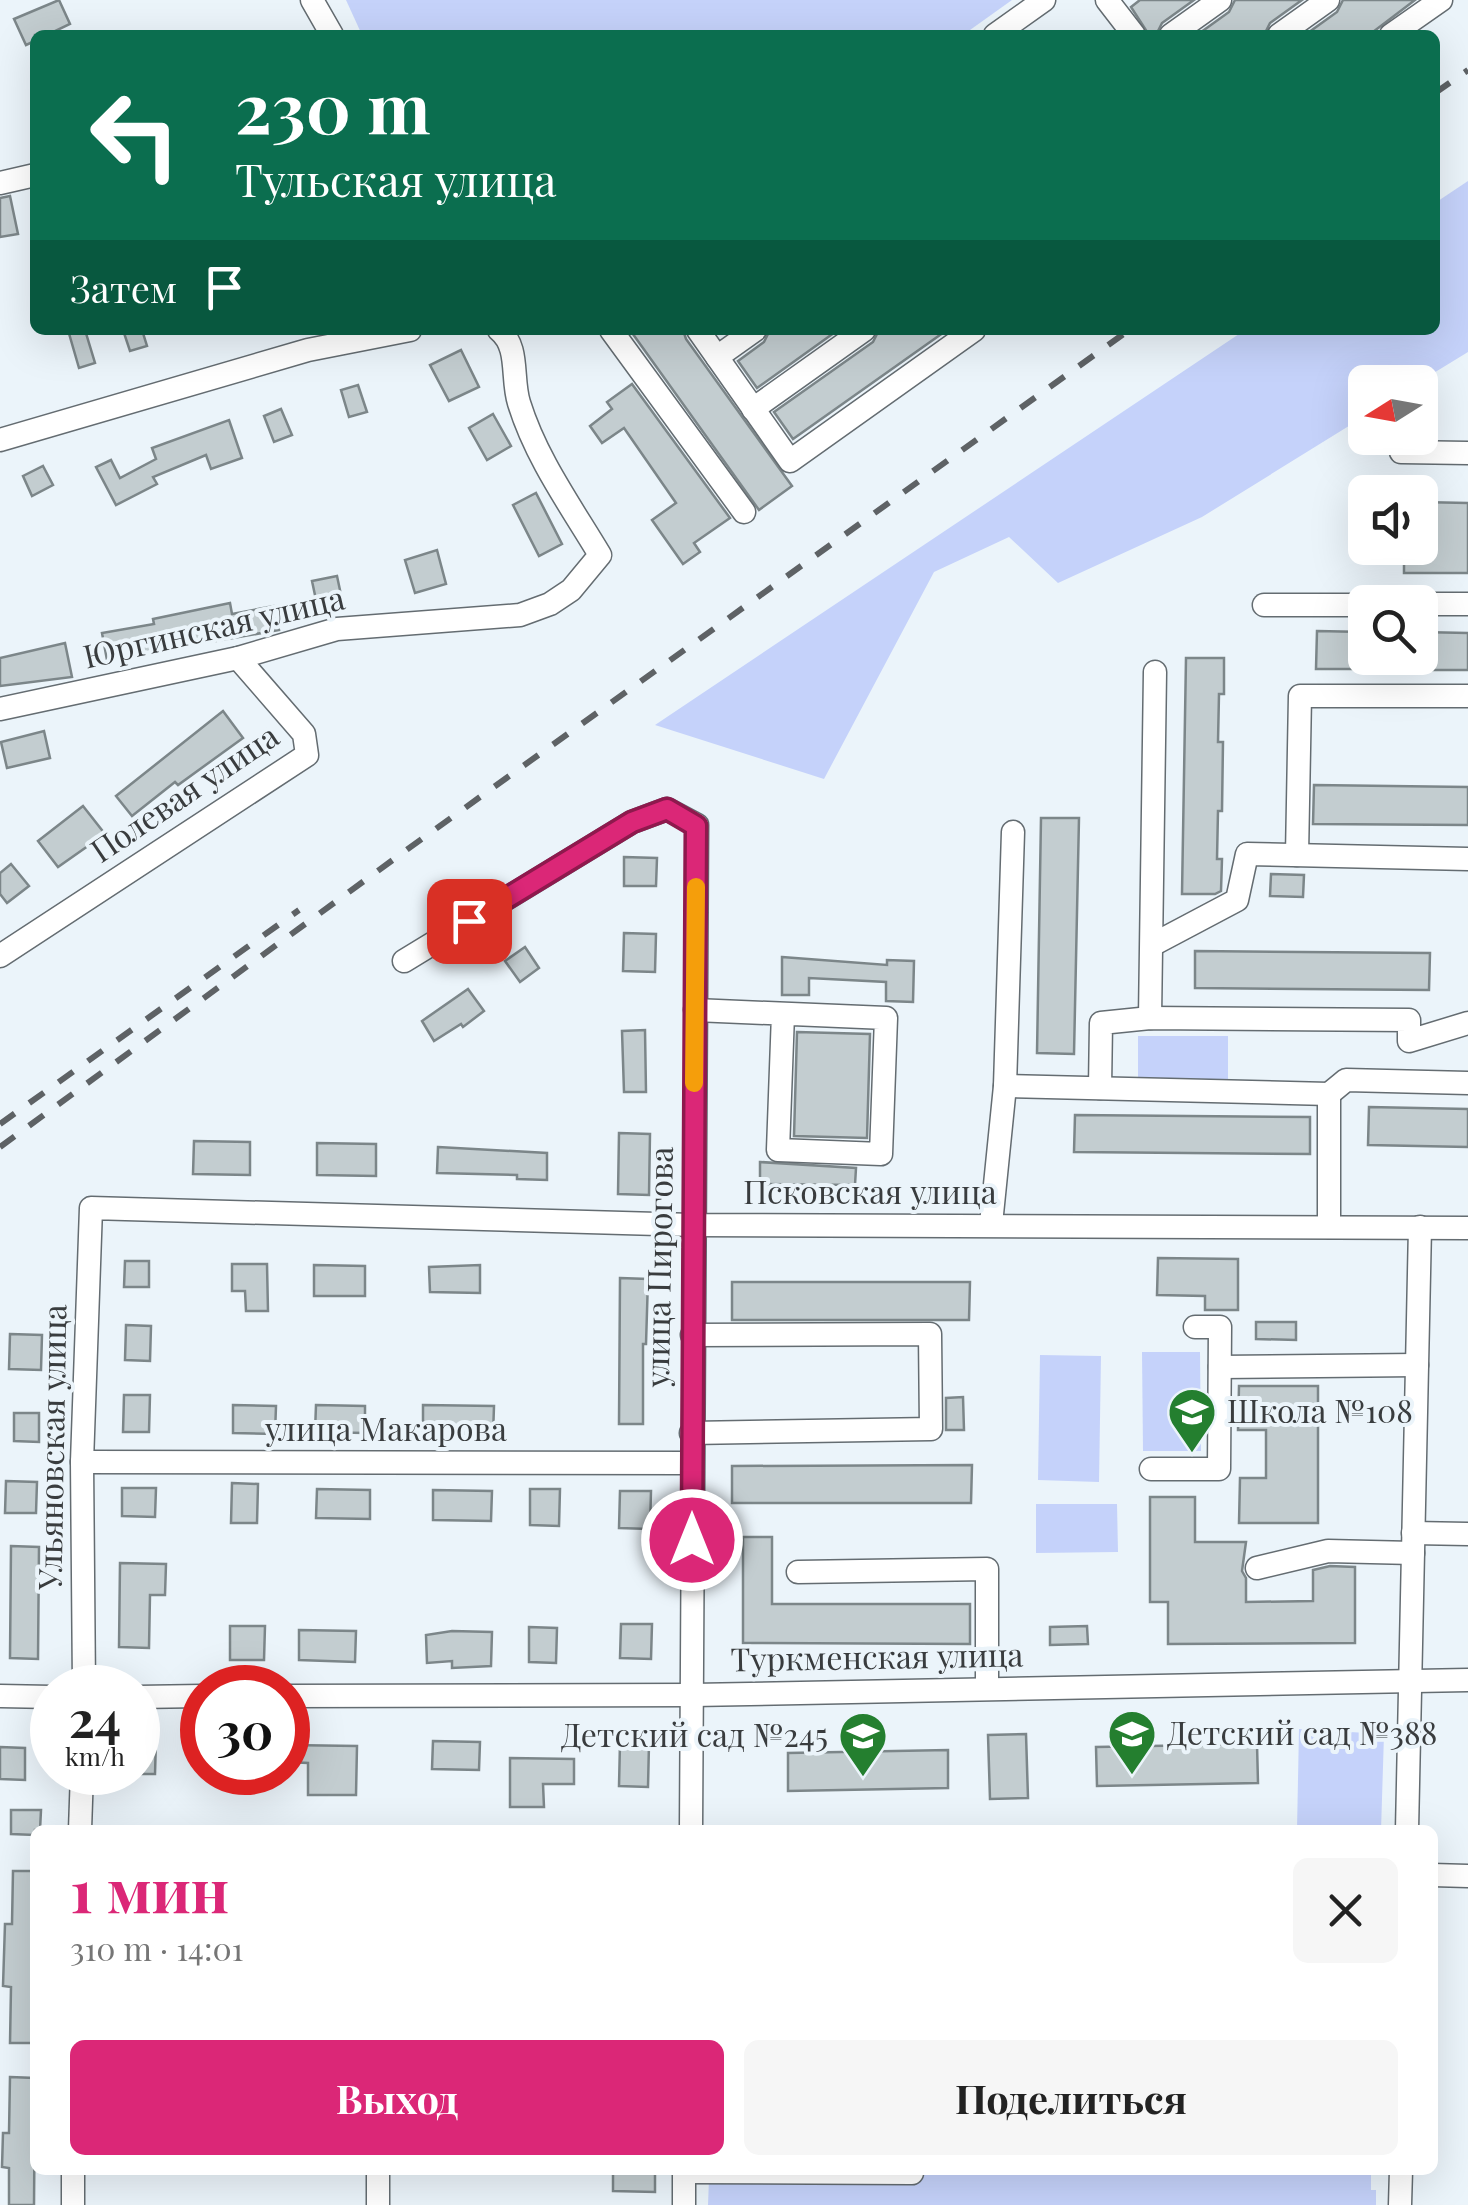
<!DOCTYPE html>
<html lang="ru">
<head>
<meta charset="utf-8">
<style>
	body { margin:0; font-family:"Playfair Display",serif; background:#f6f6f6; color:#222; height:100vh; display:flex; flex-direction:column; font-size:38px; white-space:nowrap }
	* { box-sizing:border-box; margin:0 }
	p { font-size:32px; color:#767676 }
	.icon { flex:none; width:55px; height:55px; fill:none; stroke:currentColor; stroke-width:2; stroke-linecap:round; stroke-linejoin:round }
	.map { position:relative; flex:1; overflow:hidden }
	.details { position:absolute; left:30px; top:1825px; width:1408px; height:350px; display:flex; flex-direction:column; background:#fff; border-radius:15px; box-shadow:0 10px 40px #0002 }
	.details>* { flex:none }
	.hud { position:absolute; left:30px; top:30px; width:1410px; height:305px; border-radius:15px; box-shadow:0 10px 40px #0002; background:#0b6e4f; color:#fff; overflow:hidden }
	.needle { width:65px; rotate:259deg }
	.fabs { position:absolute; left:1348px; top:365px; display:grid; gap:20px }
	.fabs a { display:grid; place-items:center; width:90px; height:90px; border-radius:15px; background:#fff; box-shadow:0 10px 40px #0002; font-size:50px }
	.speed { position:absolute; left:30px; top:1665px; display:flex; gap:20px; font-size:50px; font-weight:700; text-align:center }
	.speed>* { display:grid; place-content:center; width:130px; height:130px; border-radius:50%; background:#fff; box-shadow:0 10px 40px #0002; line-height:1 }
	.speed small { font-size:25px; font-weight:400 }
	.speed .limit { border:15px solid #d22; background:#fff; color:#111 }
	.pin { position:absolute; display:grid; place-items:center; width:85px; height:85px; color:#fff; margin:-42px; border-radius:20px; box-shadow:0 5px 15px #0006 }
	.me { position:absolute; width:110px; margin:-55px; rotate:0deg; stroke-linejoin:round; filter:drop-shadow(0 0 8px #0008) }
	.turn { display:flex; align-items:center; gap:35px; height:210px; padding:0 40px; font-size:45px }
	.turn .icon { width:130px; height:130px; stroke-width:2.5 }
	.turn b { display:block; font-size:70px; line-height:85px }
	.then { display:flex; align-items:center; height:95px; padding:0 40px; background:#0003; gap:20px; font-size:38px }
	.round { display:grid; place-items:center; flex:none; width:105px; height:105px; border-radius:15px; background:#f6f6f6 }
	.overview { display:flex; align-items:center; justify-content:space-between; height:170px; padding:0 40px }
	h1 { font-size:60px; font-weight:700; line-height:75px; color:#db2777 }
	.action { display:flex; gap:20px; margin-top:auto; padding:20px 40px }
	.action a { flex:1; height:115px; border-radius:15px; background:#db2777; color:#fff; font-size:40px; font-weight:700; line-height:115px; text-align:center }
	.action a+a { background:#f6f6f6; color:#222 }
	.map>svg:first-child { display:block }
</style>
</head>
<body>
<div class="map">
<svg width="1468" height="2205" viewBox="0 0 1468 2205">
	<rect width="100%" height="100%" fill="#ebf4fa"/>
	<g fill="#c5d2fa">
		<path d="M346,0H1012L963,35H362Z"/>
		<path d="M1468,181V352L1419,382H1365V416L1202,517L1058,583L1009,537L934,572L824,779L655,725L1245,330H1435V203Z"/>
		<rect x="1138" y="1036" width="90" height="52"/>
		<path d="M1142,1352H1200L1201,1451H1143Z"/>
		<path d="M1040,1355L1101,1356L1099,1482L1038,1480Z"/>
		<path d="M1036,1504H1117L1118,1552L1036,1553Z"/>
		<path d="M1299,1729L1384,1734L1381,1830H1297Z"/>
		<path d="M845,2170H1371V2190H1376V2205H708L709,2179Z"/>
	</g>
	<g fill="#c3cdd0" stroke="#7c8689" stroke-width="2.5">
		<path d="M59,0L70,24L47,35H35V41L26,45L14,19Z"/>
		<path d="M1140,0H1194L1162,23L1156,35H1149L1131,7Z"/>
		<path d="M1235,0H1302L1270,23L1264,35H1197L1229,12Z"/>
		<path d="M1343,0H1415L1369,35H1305L1337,12Z"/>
		<path d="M10,196L18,234L0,237V198Z"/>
		<path d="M68,330H85L95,363L79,368Z"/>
		<path d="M123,330H142L147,346L130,351Z"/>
		<path d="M630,330H683L686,339L792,486L759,510Z"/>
		<path d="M770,330H838L757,388L738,361L764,342Z"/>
		<path d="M879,330H947L793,439L774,412L873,342Z"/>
		<path d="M461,350L479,387L449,401L430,365Z"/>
		<path d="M632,384L730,518L694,543L700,552L683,564L652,520L676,503L624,428L602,443L590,426L612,409L607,402Z"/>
		<path d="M358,385L367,412L349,417L341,390Z"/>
		<path d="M281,409L292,435L274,442L264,416Z"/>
		<path d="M493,414L511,446L487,460L469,428Z"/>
		<path d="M229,420L242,458L211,469L206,455L153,477L157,484L116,505L96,467L111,460L120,478L156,459L152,448Z"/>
		<path d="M43,466L53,485L32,496L23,476Z"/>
		<path d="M536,493L562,544L539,556L513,505Z"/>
		<path d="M1420,502L1468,503V573H1404V548H1420Z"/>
		<path d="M437,550L446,584L415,593L405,560Z"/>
		<path d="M337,576L344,609L319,614L312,581Z"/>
		<path d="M230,603L232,614L274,606L279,630L107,660L102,633L154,624L153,619Z"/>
		<path d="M1317,631L1365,632V669H1316Z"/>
		<path d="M1420,632L1468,633V670H1420Z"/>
		<path d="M65,643L72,677L0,686V658Z"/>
		<path d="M1186,658H1224V694H1219L1218,742H1223L1222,811H1218L1217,859H1222L1221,891L1215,894H1182Z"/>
		<path d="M223,711L243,738L178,785L175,782L132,816L116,796Z"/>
		<path d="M44,731L50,758L7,768L1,742Z"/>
		<path d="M1314,785L1468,787V825L1313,824Z"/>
		<path d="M83,806L105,834L58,867L38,841Z"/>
		<path d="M1041,818H1079L1074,1054L1037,1053Z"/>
		<path d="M624,857L657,858L656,886H624Z"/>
		<path d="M11,864L29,886L7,903L0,894V873Z"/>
		<path d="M1271,874L1304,875L1303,897L1270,896Z"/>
		<path d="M624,933L656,934L655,972L623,971Z"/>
		<path d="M525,947L539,968L520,982L505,961Z"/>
		<path d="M1195,951L1430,953L1429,990L1195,988Z"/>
		<path d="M782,957L887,965V960L914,961L913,1002L886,1001V982L809,978V995H782Z"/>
		<path d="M468,989L484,1011L463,1027L461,1024L434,1041L422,1021Z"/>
		<path d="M645,1030L646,1092H624L622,1031Z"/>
		<path d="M797,1032L870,1034L867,1138L794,1136Z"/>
		<path d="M1369,1107L1468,1109V1147L1368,1145Z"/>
		<path d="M1075,1115L1310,1117V1154L1074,1152Z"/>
		<path d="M619,1133L650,1134L649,1195L618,1194Z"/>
		<path d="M194,1141L250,1142V1175L193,1174Z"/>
		<path d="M317,1143L376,1144V1176L317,1175Z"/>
		<path d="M438,1147L547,1153V1180L517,1179V1175L437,1173Z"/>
		<path d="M760,1162L856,1168L855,1185L760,1184Z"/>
		<path d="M1158,1258L1238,1259V1310H1205V1296L1157,1295Z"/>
		<path d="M125,1261H149V1287H124Z"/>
		<path d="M232,1264H267L268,1311H246L245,1291H232Z"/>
		<path d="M314,1265L365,1266V1296H314Z"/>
		<path d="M480,1265V1293L430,1292L429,1267Z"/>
		<path d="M620,1278L648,1279L646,1344H643V1424H619Z"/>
		<path d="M732,1282H970L969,1320H732Z"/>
		<path d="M1256,1322H1296V1340L1256,1339Z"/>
		<path d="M126,1325L151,1326L150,1361L125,1360Z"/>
		<path d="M10,1334L42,1335L41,1370L9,1369Z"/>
		<path d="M1239,1386H1318V1523H1239L1240,1478H1266V1430H1238Z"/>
		<path d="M124,1395H150L149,1432H123Z"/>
		<path d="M963,1397L964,1430H946V1398Z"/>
		<path d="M233,1405L276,1406L275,1434L233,1433Z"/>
		<path d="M316,1405L365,1406V1433L315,1432Z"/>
		<path d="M423,1405L494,1406L493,1436L423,1434Z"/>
		<path d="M14,1413H39V1442L14,1441Z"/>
		<path d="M972,1465L971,1503H732V1466Z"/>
		<path d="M6,1481L37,1482L36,1513H5Z"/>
		<path d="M232,1483L258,1484L257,1523H231Z"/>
		<path d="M122,1488H156L155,1517L122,1516Z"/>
		<path d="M317,1489L370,1490V1519L316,1518Z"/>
		<path d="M530,1489H560L559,1526L530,1525Z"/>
		<path d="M433,1490L492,1491L491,1521L433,1520Z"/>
		<path d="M620,1491H651L650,1529L619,1528Z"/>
		<path d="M1150,1497H1195V1542H1246L1242,1571L1246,1578V1602L1313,1601V1570L1330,1566L1355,1567V1643L1168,1644V1602H1150Z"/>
		<path d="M743,1537H772V1604H970V1644L743,1643Z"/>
		<path d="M11,1546L39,1547L38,1659L10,1658Z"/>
		<path d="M120,1563L166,1564L165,1595H150L149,1648L119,1647Z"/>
		<path d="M621,1624H652L651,1659L620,1658Z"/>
		<path d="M230,1626H265L264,1660H230Z"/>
		<path d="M1087,1626L1088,1644L1050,1645V1627Z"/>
		<path d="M529,1627L557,1628L556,1663L529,1662Z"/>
		<path d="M299,1630L356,1631L355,1662L299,1660Z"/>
		<path d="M452,1631L492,1632L491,1666L452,1668V1661L427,1663L426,1635Z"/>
		<path d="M1026,1734L1028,1798L990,1799L988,1735Z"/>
		<path d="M138,1738L156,1739L155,1774H138Z"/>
		<path d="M433,1741L480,1742L479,1770L432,1769Z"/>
		<path d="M620,1743L649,1744L648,1787L619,1786Z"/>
		<path d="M1257,1744L1258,1783L1097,1786L1096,1747Z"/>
		<path d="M288,1745L357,1746L356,1795H308V1763L288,1762Z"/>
		<path d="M0,1747L25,1748V1780L0,1779Z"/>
		<path d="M948,1750V1788L788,1791V1753Z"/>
		<path d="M510,1758L574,1759V1784H543L544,1807H510Z"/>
		<path d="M11,1810H41L40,1830H35V1835L11,1834Z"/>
		<path d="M13,1871H35V2043H10L11,1987L3,1986L5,1924H12Z"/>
		<path d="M10,2077L35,2078L34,2205H9V2168L2,2167L3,2133H9Z"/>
		<path d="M613,2170H655V2192L613,2191Z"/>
	</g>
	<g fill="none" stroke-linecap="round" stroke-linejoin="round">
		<g stroke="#646c71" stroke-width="25">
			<g id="minor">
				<path d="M312,0L332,35"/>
				<path d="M1107,0L1134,35"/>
				<path d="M995,35L1044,0"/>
				<path d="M1171,35L1220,0"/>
				<path d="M1279,35L1328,0"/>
				<path d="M1391,35L1441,0"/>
				<path d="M0,183L35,175"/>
				<path d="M611,330L744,512"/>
				<path d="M698,330L790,461L974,330"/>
				<path d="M717,357L755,330"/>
				<path d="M753,409L864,330"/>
				<path d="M0,440L308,350L410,330"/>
				<path d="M1401,452L1468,453"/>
				<path d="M1420,604H1468"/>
				<path d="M1264,605H1365"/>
				<path d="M0,709L238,658L337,629L520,615L550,604L571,590L600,555C570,505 536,458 519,403C511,378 520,347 499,330"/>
				<path d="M1297,855L1300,696H1468"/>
				<path d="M1152,945L1237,900L1247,854L1468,859"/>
				<path d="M0,956L307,755L304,734L238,658"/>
				<path d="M404,961L632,822L667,809L697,825L691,1830"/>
				<path d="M695,1010L886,1018L881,1154L778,1150L783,1014"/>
				<path d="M1150,1018L1155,672"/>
				<path d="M1005,1086L1329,1094L1346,1080L1468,1083"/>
				<path d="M1100,1088L1101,1023L1150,1018L1409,1020V1041L1468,1023"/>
				<path d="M1329,1094V1227"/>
				<path d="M991,1224L1005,1086L1013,832"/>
				<path d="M1220,1367L1417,1365"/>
				<path d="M691,1433L931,1429L930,1334L692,1335"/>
				<path d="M82,1462L691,1463"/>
				<path d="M1151,1469H1219L1220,1327H1195"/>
				<path d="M1413,1533L1468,1534"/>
				<path d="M1257,1568L1328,1551L1413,1553"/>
				<path d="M798,1572L987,1569V1687"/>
				<path d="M84,1688L82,1462L91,1208L693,1225L1468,1228"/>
				<path d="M0,1696L52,1697"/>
				<path d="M288,1696L693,1695L1468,1680"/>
				<path d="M138,1697L202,1696"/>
				<path d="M80,1830L82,1772"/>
				<path d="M1407,1830L1420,1227"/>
				<path d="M1432,1875L1468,1876"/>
				<path d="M73,2170V2205"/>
				<path d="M684,2172L912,2173"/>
				<path d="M378,2205V2170"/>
				<path d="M684,2205V2170"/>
				<path d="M1400,2205L1401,2170"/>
			</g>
		</g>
		<use href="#minor" stroke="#fff" stroke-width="22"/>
		<g stroke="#5e6265" stroke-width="6" stroke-dasharray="18 18" stroke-linecap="butt">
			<path d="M1435,93L1468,70"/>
			<path d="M0,1124L299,910"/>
			<path d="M0,1147L405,851L1129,330"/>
		</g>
	</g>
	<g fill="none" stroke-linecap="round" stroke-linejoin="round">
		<g stroke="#8e194d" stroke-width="25">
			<path id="route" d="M469,921L632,822L667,809L696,826L692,1540"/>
		</g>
		<use href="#route" stroke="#db2777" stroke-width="18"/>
		<path stroke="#f59e0b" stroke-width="18" d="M694,1083L696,887"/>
	</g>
	<defs>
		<g id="school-pin" transform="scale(2.5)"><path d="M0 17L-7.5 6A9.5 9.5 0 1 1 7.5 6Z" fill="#247f2f" stroke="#ebf4fa"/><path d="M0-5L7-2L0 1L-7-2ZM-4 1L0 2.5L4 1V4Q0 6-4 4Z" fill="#fff"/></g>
	</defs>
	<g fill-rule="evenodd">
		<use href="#school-pin" x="1192" y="1412"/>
		<use href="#school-pin" x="1132" y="1734"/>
		<use href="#school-pin" x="863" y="1736"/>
	</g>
	<g text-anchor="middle" stroke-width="8" stroke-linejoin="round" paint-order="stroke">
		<g font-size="32" fill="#393c3e" stroke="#ebf4fa">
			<text transform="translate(214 628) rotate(-13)" y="11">Юргинская улица</text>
			<text transform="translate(185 794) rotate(-34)" y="11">Полевая улица</text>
			<text x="870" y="1204">Псковская улица</text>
			<text transform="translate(660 1267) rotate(-89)" y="11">улица Пирогова</text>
			<text x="386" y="1441">улица Макарова</text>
			<text transform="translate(53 1447) rotate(-89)" y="11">Ульяновская улица</text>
			<text transform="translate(877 1658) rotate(-1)" y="11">Туркменская улица</text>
		</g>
		<g font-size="32" fill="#393c3e" stroke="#ebf4fa" text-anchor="start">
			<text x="1227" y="1423">Школа №108</text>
			<text x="1167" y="1745">Детский сад №388</text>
			<text x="828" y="1747" text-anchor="end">Детский сад №245</text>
		</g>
	</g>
</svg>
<div class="fabs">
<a><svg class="needle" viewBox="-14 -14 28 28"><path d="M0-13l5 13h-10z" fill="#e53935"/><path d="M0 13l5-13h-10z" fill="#767676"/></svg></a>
<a><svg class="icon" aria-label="sound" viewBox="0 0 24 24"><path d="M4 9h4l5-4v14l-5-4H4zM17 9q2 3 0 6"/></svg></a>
<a><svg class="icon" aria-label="search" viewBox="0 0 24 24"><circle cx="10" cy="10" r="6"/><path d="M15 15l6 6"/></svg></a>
</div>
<div class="speed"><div>24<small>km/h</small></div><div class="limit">30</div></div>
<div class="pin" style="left:469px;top:921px;background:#d93025"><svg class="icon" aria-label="arrive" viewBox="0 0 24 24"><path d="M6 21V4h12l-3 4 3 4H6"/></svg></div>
<svg class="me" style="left:692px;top:1540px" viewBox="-20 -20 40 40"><circle r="17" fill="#db2777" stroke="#fff" stroke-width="3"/><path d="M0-11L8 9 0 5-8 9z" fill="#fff"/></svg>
<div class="hud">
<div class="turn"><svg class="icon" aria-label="left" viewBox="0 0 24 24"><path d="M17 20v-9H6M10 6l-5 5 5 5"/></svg><div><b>230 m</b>Тульская улица</div></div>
<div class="then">Затем<svg class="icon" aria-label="arrive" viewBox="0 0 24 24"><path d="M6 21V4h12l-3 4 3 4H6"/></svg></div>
</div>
<section class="details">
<div class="overview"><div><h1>1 мин</h1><p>310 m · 14:01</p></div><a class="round"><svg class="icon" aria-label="close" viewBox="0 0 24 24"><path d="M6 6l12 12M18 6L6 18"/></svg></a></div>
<div class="action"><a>Выход</a><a>Поделиться</a></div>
</section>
</div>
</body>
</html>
